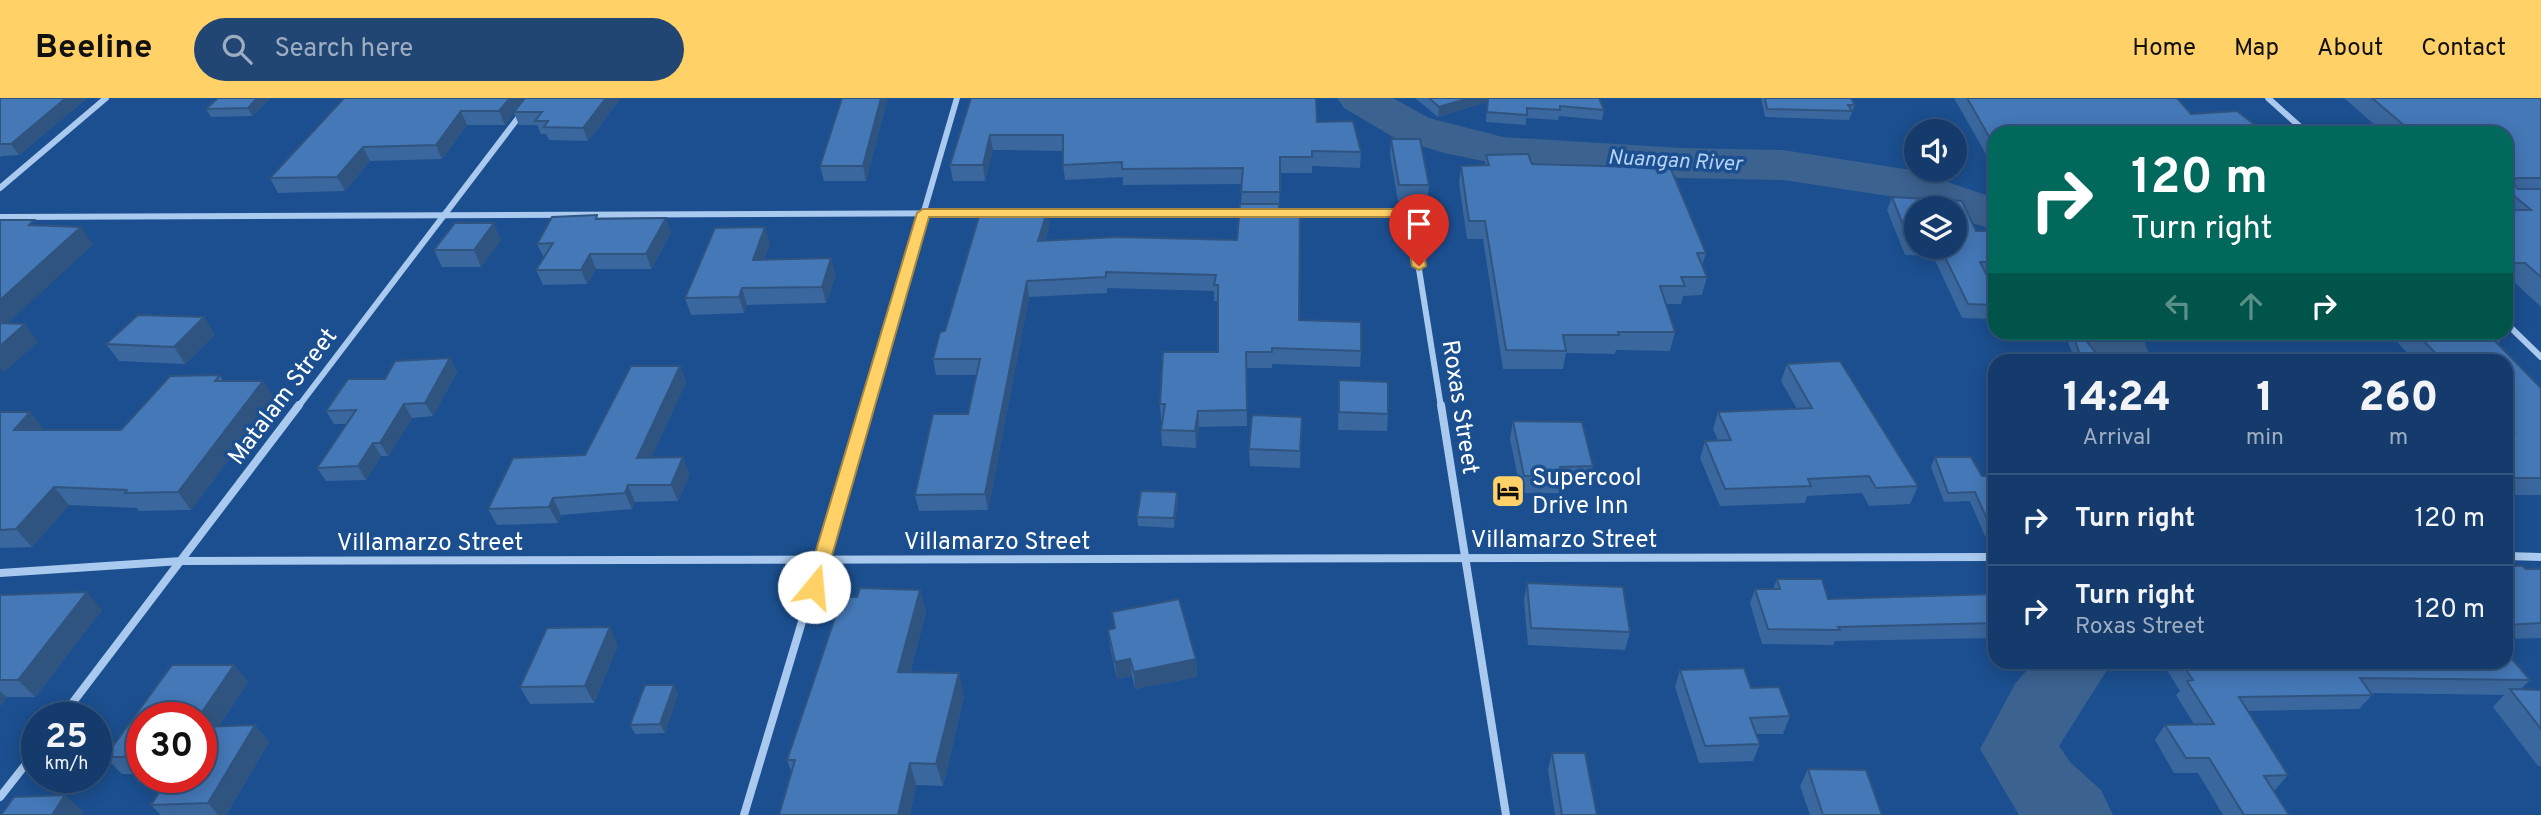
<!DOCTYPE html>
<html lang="en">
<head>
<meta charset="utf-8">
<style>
	body { margin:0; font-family:Overpass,sans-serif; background:#214673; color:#f1f3f6; height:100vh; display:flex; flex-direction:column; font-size:26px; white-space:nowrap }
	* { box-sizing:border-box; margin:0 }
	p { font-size:23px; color:#9dadc1 }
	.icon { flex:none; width:38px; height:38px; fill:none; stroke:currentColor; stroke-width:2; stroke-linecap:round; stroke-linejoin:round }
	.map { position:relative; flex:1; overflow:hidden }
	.drawer { position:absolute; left:1988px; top:256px; width:525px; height:315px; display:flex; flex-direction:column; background:#143b6b; border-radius:21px; box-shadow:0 4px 18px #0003,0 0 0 2px #33557e }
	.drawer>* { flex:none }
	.top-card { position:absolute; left:1988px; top:28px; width:525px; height:214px; border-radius:21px; box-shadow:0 4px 18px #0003,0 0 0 2px #33557e; background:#00695c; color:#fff; overflow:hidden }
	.controls { position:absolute; left:1904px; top:21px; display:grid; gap:14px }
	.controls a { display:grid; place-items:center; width:63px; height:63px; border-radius:50%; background:#143b6b; box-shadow:0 4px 18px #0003,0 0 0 2px #33557e; font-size:35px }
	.speed { position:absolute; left:21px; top:604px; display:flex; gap:14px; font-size:35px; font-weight:700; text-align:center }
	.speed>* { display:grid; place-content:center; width:91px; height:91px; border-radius:50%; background:#143b6b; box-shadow:0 4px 18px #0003,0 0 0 2px #33557e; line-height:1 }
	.speed small { font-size:18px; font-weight:400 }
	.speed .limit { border:10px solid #d22; background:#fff; color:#111 }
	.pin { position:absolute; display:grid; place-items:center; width:60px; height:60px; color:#fff; margin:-72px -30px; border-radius:50% 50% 50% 0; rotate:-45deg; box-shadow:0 0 7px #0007 }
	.pin .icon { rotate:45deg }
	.me { position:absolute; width:77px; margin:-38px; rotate:17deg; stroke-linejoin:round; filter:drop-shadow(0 0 5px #0008) }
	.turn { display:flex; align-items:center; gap:24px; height:147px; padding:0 28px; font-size:32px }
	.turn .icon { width:91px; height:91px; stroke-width:2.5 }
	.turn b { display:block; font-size:49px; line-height:60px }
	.lanes { display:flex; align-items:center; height:66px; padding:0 28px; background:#0003; justify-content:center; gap:35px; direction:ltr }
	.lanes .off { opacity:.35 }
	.eta { display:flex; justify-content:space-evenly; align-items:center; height:119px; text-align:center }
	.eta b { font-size:42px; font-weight:800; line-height:49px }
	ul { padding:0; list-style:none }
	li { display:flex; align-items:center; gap:21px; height:91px; padding:0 28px; border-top:2px solid #33557e }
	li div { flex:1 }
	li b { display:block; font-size:26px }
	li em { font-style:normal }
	header { display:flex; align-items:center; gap:42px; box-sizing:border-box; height:98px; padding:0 35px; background:#ffd166; color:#111 }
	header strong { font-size:33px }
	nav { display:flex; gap:38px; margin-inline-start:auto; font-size:24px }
	.search { width:490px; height:63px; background:#214673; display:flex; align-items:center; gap:18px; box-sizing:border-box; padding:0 24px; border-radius:38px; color:#9dadc1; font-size:26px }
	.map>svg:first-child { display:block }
</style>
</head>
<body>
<header>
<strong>Beeline</strong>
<div class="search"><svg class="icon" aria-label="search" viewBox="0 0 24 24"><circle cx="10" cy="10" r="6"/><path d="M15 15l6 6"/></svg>Search here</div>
<nav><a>Home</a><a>Map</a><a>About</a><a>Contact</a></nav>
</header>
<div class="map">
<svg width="2541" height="717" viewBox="0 0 2541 717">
	<rect width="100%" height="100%" fill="#1b4f8f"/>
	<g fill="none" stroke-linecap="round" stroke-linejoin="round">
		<g fill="#3c6290" fill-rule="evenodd">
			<path d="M1337,0H1393L1429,20L1503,39L1681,50L1783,52L1911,72L1995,100V132L1955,120V110H1928L1901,100L1783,82L1681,80L1503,67L1444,55L1395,40L1344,10Z"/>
			<path d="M2084,234H2141L2151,262H2093Z"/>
			<path d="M2034,564H2112L2059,648L2071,665L2101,692L2113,717H2019L1980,651L2015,586Z"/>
		</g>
		<g stroke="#a9c9ee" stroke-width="6">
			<path d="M2268,0L2307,35"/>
			<path d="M0,90L106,0"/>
			<path d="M1293,114L1410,115L1441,309"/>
			<path d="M0,119L1249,114"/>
			<path d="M2506,225L2541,259"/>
			<path d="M298,309L521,16"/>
			<path d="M867,309L957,0"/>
		</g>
		<g stroke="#a9c9ee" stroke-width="8">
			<path d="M1441,307L1506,717"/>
			<path d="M2506,458L2541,459"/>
			<path d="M0,475L181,463L1995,459"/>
			<path d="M61,620L299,307"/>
			<path d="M0,699L37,652"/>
			<path d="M744,717L867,307"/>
		</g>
	</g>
	<g fill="#3a679d" fill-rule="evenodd">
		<path d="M0,0H87L19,57L2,58L0,59Z"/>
		<path d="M270,0L252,18L211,19L206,11Z"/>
		<path d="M344,0H621L588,43L549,42L546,36H541L537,27H519L514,15L505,27H467L442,61L370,63L345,93L278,95L270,80Z"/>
		<path d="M971,0L1317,24L1361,54L1360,70L1312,68V75H1280L1279,112L1299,222L1361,253L1360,269L1272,266V270H1246L1247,328L1199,329L1196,350L1162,348L1161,332L1163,322H1161L1160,306L1218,254V203H1214V193L1107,190V195L1029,199L988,412L919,413L915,397L968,316L977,277H936L933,261L945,233L1047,114L1049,129L1045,143L1237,142L1241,106L1242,86L1123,87V79L1065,82L1063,67V53L993,52L985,83H953L950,67Z"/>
		<path d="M1415,0H1599L1604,12L1602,22L1559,18L1558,22L1526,20V27L1486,24L1487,4L1438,19Z"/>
		<path d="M1761,0H1851L1855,7L1849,22L1765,19Z"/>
		<path d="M1954,0H2177L2191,16L1995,35V72Z"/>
		<path d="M2344,0H2541V209L2512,182H2506V35H2384Z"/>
		<path d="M887,2L866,83H824L820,68Z"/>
		<path d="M1391,41L1429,87L1427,103H1398L1390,57Z"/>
		<path d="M1486,57L1532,66L1634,69L1635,64L1706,155L1702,168L1707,179L1702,197L1683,198L1681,206H1666L1675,234L1670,253L1616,252L1615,256L1566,255L1563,271H1503L1483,141H1467L1459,85L1461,68L1485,67Z"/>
		<path d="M1892,99L1976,133H1995V178H1987L1995,193V221L1962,220L1933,158L1905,157L1887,112ZM1916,110L1955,149H1916Z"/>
		<path d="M598,121L671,135L651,171H596L587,186L543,187L536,172L544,160L537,146Z"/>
		<path d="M501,142L481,169H442L434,152Z"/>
		<path d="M770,145L764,162L836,177L826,205L747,207L744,215L691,217L685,200Z"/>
		<path d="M2070,234H2079L2102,262H2049L2051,259L2073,257L2067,241Z"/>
		<path d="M2388,234H2495L2501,241L2498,246L2541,290V397H2506V262H2414Z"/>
		<path d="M215,236L185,266L119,263L106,246Z"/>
		<path d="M450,260L457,274L433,318L412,320L388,358H381L366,382L326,383L317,370L347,326H334L326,313L385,281Z"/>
		<path d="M1787,266L1918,388L1910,406L1869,408L1862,395L1807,398L1805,405L1720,408L1700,360L1705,343L1718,342L1713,331L1718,314L1797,311L1781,283Z"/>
		<path d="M680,268L686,284L651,360L690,376L678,403L635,404L632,411L561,417L558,425L497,427L488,411L585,357Z"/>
		<path d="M220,277L223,283L275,300L191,412L139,413L137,410L69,407L32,449L0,450V314H30L44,332H121Z"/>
		<path d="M1339,282L1388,316L1387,333L1338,332Z"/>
		<path d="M1302,319L1300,370L1250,368L1249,351Z"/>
		<path d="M1513,323L1593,368L1590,386H1560L1559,395H1521L1510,341Z"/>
		<path d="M1935,359L1982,378H1995V438H1985L1970,403L1944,404L1931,369Z"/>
		<path d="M1177,394L1178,404L1174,430L1138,428L1137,419Z"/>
		<path d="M2506,468L2526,471H2541V540L2506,541Z"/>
		<path d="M1777,481L1828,501L1995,496V540L1835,543L1833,547L1762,546L1750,505L1755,491H1773Z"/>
		<path d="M1527,485L1630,534L1625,552L1528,547L1524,502Z"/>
		<path d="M920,492L926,514L910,574L964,598L943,688L916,687L910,717H779L791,673L787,662L857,499Z"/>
		<path d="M0,497L102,512L35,599H7L0,608Z"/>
		<path d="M1112,514L1196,561L1197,579L1135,591L1132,578L1117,581L1110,549L1108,532L1114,530Z"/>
		<path d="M618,547L594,605L530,606L520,589Z"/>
		<path d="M2162,564H2506L2530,582L2520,592H2541V668H2538L2493,609L2504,597L2371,595L2372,597L2359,611L2248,613L2288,677L2275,692H2273L2289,717H2223L2198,675H2174L2155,642L2165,627L2194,626L2176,597L2180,593Z"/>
		<path d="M172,567H234L248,584L219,628L255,627L269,644L226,717H161L151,707L169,679H201V620H142V676H122L105,659Z"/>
		<path d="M1680,572L1751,590L1790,618L1783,636H1756L1760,646L1753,663L1699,665L1675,589Z"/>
		<path d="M678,596L665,635L635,636L630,627Z"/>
		<path d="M1552,655L1597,717H1555L1548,672Z"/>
		<path d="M1808,671L1882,717H1810L1800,688Z"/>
	</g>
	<g fill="#305480">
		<path d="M66,0H87L19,57L11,46Z"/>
		<path d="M257,0H270L252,18L248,10Z"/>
		<path d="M510,0H526L505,27L499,13Z"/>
		<path d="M606,0H621L588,43L583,30Z"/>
		<path d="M881,0H886L887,2L866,83L863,68Z"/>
		<path d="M1469,0H1488L1487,4L1438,19L1439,9Z"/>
		<path d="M461,13L467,27L442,61L436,47Z"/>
		<path d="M990,37L993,52L985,83L983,67Z"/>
		<path d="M363,49L370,63L345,93L337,79Z"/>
		<path d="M1047,114L1049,129L1040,158L1038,143Z"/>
		<path d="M666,120L671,135L651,171L646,156Z"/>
		<path d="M494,125L501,142L481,169L474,152Z"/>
		<path d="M81,129L93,147L0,232V202Z"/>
		<path d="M765,129L770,145L758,179L753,162Z"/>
		<path d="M590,156L596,171L587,186L581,172Z"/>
		<path d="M831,160L836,177L826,205L822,189Z"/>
		<path d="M1027,183L1029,199L988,412L985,396Z"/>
		<path d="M742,190L747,207L744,215L739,199Z"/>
		<path d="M204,219L215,236L185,266L174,249Z"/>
		<path d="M25,226L38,244L4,274L0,269V248Z"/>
		<path d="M450,260L457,274L433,318L425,305Z"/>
		<path d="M680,268L686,284L644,376L637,360Z"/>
		<path d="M263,283L275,300L191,412L178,394Z"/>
		<path d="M404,306L412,320L388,358L380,345Z"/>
		<path d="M1198,313L1199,329L1196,350L1195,333Z"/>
		<path d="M30,314L45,332H14Z"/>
		<path d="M373,345L381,358L366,382L358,368Z"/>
		<path d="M683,359L690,376L678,403L671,387Z"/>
		<path d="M628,387L635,404L632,411L625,395Z"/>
		<path d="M54,389L69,407L32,449L16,431Z"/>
		<path d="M1177,394L1178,404L1174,430V420Z"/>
		<path d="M553,400L561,417L558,425L549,409Z"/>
		<path d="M920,492L926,514L904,596L898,574Z"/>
		<path d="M87,494L102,512L35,599L18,582Z"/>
		<path d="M610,529L618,547L594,605L585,588Z"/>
		<path d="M1130,561L1132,578L1117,581L1115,564Z"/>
		<path d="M1196,561L1197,579L1135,591L1134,574Z"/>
		<path d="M234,567L248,584L207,646L201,640V620H198Z"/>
		<path d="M959,575L964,598L943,688L936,666Z"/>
		<path d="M674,587L678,596L665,635L660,626Z"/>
		<path d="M0,593L7,599L0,608Z"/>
		<path d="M255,627L269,644L226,717H218L208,705Z"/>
		<path d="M910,665L916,687L910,717H898Z"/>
		<path d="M65,697L83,713L81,717H52Z"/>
	</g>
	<g fill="#4478b7" stroke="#305480" stroke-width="2">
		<path d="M0,0H66L11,46H0Z"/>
		<path d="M218,0H257L248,10L206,11Z"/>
		<path d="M344,0H510L499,13H461L436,47L363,49L337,79L270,80Z"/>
		<path d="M525,0H606L583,30L544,29L548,23H535L542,14H514Z"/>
		<path d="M842,0H881L863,68H820Z"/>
		<path d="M971,0H1316L1317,24L1353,23L1361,54L1312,53V59H1280V94H1241L1243,70L1122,71V64L1063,67V37H990L983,67H950Z"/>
		<path d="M1429,0H1469L1439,9Z"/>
		<path d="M1488,0H1599L1604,12L1560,8V12L1527,10V17L1487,14Z"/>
		<path d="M1765,0H1851L1855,7H1848L1852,13L1767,11Z"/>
		<path d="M1967,0H2177L2191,16L2237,13L2265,35H1995V49Z"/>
		<path d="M2372,0H2541V80H2517L2512,84L2518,91H2541V179L2525,165H2509L2506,162V112H2531L2506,91V35H2413Z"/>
		<path d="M1391,41H1420L1429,87H1399Z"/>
		<path d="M1528,56L1532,66L1636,69L1635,64H1668L1706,155H1697L1707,179H1681L1685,188H1660L1675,234H1618L1619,237H1563L1566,253L1506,252L1485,123H1469L1461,68L1489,67L1486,57Z"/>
		<path d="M1892,99L1962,103L1976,133H1995V164H1980L1995,193V207L1968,206L1940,149H1955V110H1916V144H1910Z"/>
		<path d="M1240,106H1279V112H1300L1299,222L1361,224V253L1272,250V254H1246L1247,312L1198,313L1195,333L1161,332L1165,306H1160L1163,254H1218V187H1214L1216,177L1106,174V179L1027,183L985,396L915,397L933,316H968L980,261H933L940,234L945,233L980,115L1047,114L1038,143L1117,139L1237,142Z"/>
		<path d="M597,117L596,121L666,120L646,156H590L581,172H536L553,145L537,146L552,119Z"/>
		<path d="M0,122H34L29,127L81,129L0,202Z"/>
		<path d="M455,125H494L474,152H434Z"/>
		<path d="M765,129L753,162L831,160L822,189L742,190L739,199L685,200L715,130Z"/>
		<path d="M138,217L204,219L174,249L106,246Z"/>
		<path d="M0,225L25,226L0,248Z"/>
		<path d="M2072,234H2079L2102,262H2051V259L2080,257Z"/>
		<path d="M2415,234H2495L2501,241H2493L2541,290V380H2506V335H2514L2506,325V262H2442Z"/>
		<path d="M450,260L425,305L404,306L380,345H373L358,368L317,370L356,312L326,313L348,281H385L395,263Z"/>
		<path d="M1840,263L1918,388L1876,390L1869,378L1808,381L1811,388L1725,391L1705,343L1731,342L1718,314L1812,310L1787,266Z"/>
		<path d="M631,268H680L637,360L683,359L671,387H628L625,395L553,400L549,409L488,411L513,360L585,357Z"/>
		<path d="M220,277L215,283H263L178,394L125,395L127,392L54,389L16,431L0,432V314H30L14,332H121L170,278Z"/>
		<path d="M1339,282L1388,284V316L1339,314Z"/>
		<path d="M1252,317L1302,319L1300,353L1249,351Z"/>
		<path d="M1513,323L1582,324L1593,368L1560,369L1562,378H1524Z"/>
		<path d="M1935,359H1971L1982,378H1995V429L1990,428L1975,394L1948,395Z"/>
		<path d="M1141,393L1177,394L1174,420L1137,419Z"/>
		<path d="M2506,468H2522L2526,471H2541V525L2506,527Z"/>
		<path d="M1777,481H1822L1828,501L1995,496V525L1838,529L1840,532L1768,531L1755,491H1780Z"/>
		<path d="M1527,485L1623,489L1630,534L1531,530Z"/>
		<path d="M860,490L920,492L898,574L959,575L936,666L910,665L898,717H779L795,662H787L842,499H857Z"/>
		<path d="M87,494L18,582H0V497Z"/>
		<path d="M1179,501L1196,561L1134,574L1130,561L1115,564L1108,532L1115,530L1112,514Z"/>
		<path d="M610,529L585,588L520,589L547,530Z"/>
		<path d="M2506,554L2530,582L2360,580L2372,597L2239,599L2288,677L2264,678L2289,717H2244L2209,660H2186L2165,627L2214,626L2187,583L2193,582L2181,564H2506Z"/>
		<path d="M172,567H234L198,620H142V659H105Z"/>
		<path d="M1744,570L1751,590L1779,589L1790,618L1750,620L1760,646L1705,648L1680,572Z"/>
		<path d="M645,587H674L660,626L630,627Z"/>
		<path d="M2510,591L2541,592V631Z"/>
		<path d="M255,627L208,705L151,707L169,679H201V629Z"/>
		<path d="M1552,655H1585L1597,717H1562Z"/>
		<path d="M1808,671L1866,672L1882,717H1823Z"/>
		<path d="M65,697L52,717H1L14,699Z"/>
	</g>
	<path fill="#ffd166" stroke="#a68842" stroke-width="2" d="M923,111H1410L1417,115L1426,168L1419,172L1412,168L1404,119H929L823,489L820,493H808L805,489L917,115Z"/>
	<defs>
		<g id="hotel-square" transform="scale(1.75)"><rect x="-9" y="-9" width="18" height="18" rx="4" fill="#ffd166" stroke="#1b4f8f"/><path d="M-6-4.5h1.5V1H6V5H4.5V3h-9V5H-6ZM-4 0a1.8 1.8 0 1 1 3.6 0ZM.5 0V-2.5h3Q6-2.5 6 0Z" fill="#111"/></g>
	</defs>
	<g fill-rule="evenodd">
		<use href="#hotel-square" x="1508" y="393"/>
	</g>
	<g text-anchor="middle" stroke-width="7" stroke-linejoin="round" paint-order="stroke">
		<g font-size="21" font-style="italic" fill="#b5d3f5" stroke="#1b4f8f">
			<text transform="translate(1675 62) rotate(3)" y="7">Nuangan River</text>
		</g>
		<g font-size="24" fill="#fff" stroke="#1b4f8f">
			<text transform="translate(282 298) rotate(-53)" y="8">Matalam Street</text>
			<text transform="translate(1461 309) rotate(81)" y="8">Roxas Street</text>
			<text x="1564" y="449">Villamarzo Street</text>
			<text x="997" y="451">Villamarzo Street</text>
			<text x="430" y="452">Villamarzo Street</text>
		</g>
		<g font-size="24" fill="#fff" stroke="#1b4f8f" text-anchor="start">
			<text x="1532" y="387">Supercool<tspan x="1532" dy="28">Drive Inn</tspan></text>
		</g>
	</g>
</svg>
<div class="controls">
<a><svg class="icon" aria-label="sound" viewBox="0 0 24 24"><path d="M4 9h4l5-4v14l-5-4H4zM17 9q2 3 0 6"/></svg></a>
<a><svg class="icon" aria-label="layers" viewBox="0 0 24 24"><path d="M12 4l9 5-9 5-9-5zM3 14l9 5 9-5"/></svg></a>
</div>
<div class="speed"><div>25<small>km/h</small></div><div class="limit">30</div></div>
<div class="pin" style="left:1419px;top:168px;background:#d93025"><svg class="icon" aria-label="arrive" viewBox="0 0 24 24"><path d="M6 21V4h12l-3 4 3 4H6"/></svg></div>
<svg class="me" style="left:814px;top:489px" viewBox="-20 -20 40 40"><circle r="19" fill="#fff"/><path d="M0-13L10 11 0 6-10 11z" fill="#ffd166"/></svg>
<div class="top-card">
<div class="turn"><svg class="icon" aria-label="right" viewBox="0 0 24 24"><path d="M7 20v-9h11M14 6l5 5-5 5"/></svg><div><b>120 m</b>Turn right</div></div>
<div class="lanes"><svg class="icon off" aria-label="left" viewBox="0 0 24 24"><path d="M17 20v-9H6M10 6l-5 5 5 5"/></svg><svg class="icon off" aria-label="ahead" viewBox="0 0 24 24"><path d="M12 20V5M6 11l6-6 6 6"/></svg><svg class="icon" aria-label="right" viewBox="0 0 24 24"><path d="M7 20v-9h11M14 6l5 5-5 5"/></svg></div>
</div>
<section class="drawer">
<div class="eta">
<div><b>14:24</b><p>Arrival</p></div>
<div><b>1</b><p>min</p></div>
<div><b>260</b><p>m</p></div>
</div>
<ul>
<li><svg class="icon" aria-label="right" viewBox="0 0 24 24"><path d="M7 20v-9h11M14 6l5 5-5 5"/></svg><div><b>Turn right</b></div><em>120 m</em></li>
<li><svg class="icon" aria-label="right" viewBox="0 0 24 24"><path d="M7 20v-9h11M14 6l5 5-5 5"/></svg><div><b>Turn right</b><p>Roxas Street</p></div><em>120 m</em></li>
</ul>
</section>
</div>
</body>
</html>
